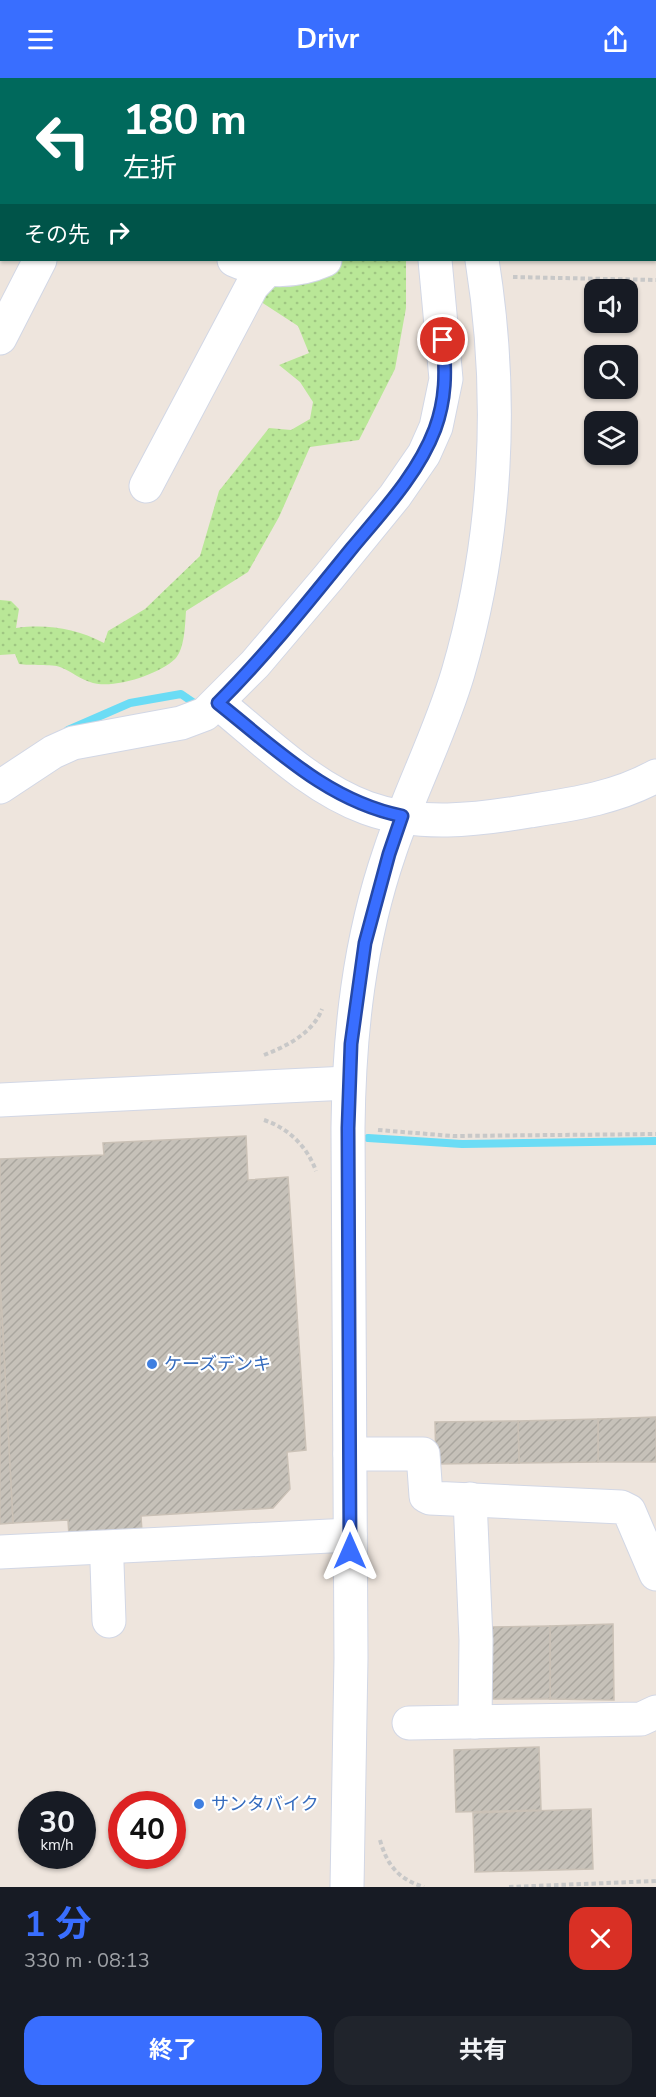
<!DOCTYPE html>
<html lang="ja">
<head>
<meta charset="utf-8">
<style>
	body { margin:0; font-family:"Nunito Sans","Noto Sans JP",sans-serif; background:#20242c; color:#f1f3f6; height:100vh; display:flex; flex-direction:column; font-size:22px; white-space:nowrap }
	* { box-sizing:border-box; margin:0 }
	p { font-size:20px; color:#9ea1a6 }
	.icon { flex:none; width:33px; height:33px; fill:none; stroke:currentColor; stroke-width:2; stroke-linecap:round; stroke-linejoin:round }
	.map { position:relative; height:1809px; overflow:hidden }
	.sheet { display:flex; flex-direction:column; background:#171b24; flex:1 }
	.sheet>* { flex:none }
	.banner { position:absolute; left:0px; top:0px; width:657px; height:183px; box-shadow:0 2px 4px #0004; background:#00695c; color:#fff; overflow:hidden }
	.tools { position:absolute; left:584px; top:201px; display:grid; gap:12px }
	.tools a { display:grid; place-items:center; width:54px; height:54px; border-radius:12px; background:#171b24; box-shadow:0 2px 4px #0004; font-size:30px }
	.speed { position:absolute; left:18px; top:1713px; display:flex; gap:12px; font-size:30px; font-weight:700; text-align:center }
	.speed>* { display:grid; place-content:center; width:78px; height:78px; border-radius:50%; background:#171b24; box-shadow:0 2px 4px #0004; line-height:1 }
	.speed small { font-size:15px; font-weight:400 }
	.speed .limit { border:9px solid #d22; background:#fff; color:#111 }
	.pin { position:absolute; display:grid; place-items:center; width:51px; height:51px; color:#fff; margin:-26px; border:3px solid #fff; border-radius:50%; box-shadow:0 2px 6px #0007 }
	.me { position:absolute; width:66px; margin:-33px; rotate:0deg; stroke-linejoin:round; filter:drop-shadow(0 0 4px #0008) }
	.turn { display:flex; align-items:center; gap:21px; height:126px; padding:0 24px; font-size:27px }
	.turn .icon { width:78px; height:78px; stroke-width:2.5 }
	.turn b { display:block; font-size:42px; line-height:51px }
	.then { display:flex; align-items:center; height:57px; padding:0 24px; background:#0003; gap:12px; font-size:22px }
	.round { display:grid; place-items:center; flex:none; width:63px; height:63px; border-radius:18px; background:#20242c }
	.overview { display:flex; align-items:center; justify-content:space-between; height:102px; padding:0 24px }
	h1 { font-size:36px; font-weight:700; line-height:45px; color:#396eff }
	.primary-button { display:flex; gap:12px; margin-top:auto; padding:12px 24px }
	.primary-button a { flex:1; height:69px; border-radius:18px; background:#396eff; color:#fff; font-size:24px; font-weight:700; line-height:69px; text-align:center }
	.primary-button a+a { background:#20242c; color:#f1f3f6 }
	header { display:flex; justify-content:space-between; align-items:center; height:78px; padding:0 24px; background:#396eff; color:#fff; font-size:27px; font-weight:700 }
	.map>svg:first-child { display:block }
</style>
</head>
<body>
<header><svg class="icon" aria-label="menu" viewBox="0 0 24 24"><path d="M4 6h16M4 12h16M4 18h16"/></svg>Drivr<svg class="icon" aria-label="share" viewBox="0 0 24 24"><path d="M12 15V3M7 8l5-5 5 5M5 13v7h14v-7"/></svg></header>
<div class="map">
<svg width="656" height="1809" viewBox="0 0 656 1809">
	<defs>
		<pattern id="grass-dots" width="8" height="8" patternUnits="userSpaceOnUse" patternTransform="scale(1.5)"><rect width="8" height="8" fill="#b9e797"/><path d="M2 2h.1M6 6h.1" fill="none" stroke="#9fc682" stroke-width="1.8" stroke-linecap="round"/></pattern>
		<pattern id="building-hatch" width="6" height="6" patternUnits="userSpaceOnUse" patternTransform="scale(1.5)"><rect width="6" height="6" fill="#c6c1b9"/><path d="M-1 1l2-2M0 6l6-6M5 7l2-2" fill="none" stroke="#aaa69f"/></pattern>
	</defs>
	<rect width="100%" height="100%" fill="#eee5dd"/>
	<path fill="#f0e1cc" d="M469,0H656V62V2Z"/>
	<path fill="url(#grass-dots)" d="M322,182H406V230L395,291L359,362L310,369L279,439L248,494L186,533C185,546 185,571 175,581C160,596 114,611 93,605C81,602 71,593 60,589C53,586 30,588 19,586L15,576L0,577V522L11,523L19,531L16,550C47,546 75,550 104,565L108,553L145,531L200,478L219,413L269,350L291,352L310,341L313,324L300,304L279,287L309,275L298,248L255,220L262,205Z"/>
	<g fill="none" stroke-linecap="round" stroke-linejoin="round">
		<g stroke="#6bdcf5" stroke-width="8">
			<path d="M68,652L130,625L181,616L200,629"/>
			<path d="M368,1060L462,1066L656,1063"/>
		</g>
	</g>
	<g fill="url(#building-hatch)" stroke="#cac1b6" stroke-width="1.5">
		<path d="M511,0H656V29V2Z"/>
		<path d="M246,1058L248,1102L288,1099L306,1372L287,1374L290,1411L273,1430L141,1438L142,1454L69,1458L68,1442L13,1445L0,1201V1081L104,1077L103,1065Z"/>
		<path d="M0,1201L13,1445L0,1446Z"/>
		<path d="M656,1339V1384H598V1341Z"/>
		<path d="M598,1341V1384L519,1385L518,1343Z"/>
		<path d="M518,1343L519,1385L436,1386L435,1344Z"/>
		<path d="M613,1546L614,1622L550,1621V1548Z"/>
		<path d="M550,1548V1621H491L490,1549Z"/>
		<path d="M539,1669L541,1732L456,1734L454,1672Z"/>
		<path d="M591,1731L593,1791L475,1794L473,1735Z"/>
	</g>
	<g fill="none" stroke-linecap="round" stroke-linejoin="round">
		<g stroke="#d2d7e5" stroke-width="35">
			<g id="minor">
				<path d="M437,0V2"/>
				<path d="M234,182C263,195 296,195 325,182"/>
				<path d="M0,260L40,182"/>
				<path d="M146,408L252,208L268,191"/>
				<path d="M218,625C264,662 310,709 367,730C419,749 476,742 529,733C574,726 616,720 656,698"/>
				<path d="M0,709L53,674L73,665L181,645L205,636L255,586L328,500L395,418L424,376L436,349L446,301L435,182"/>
				<path d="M0,1022L348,1005"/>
				<path d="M350,1376H423L426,1418L430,1420L621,1429L629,1433L656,1496"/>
				<path d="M470,1421L476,1562L475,1644"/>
				<path d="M0,1474L350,1457"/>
				<path d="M107,1485L109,1543"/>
				<path d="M409,1645L641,1641L656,1634"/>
				<path d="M347,1809L351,1580L348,1050C349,956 359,863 390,773C410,713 440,656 458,595C497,462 504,319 482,182"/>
			</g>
		</g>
		<g stroke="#c8c8c8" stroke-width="4" stroke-dasharray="4.5 3" stroke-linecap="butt">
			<path d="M0,98L2,100"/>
			<path d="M513,199L656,202"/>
			<path d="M264,977C287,968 313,955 322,931"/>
			<path d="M264,1042C288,1050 307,1068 316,1093"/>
			<path d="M378,1052L453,1058L656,1056"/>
			<path d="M380,1762C387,1787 398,1801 424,1809"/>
			<path d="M509,1809L656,1803"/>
		</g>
		<use href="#minor" stroke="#fff" stroke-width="33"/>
	</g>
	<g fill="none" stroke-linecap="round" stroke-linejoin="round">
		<g stroke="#2548a6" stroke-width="15">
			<path id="route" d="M350,1473L348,1050L351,966L365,865L389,776L402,738C328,723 276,671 218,625C266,577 309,523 352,470C382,434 418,396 435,351C446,321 446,294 443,262"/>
		</g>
		<use href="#route" stroke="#396eff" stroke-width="10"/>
	</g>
	<g fill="#3f7fe0" stroke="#fff" stroke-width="2">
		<circle cx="152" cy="1286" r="6"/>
		<circle cx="199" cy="1726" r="6"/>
	</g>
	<g text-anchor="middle" stroke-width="4.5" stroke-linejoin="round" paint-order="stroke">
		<g font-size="18" fill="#366cbe" stroke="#fff" text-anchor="start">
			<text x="164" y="1292">ケーズデンキ</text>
			<text x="211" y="1732">サンタバイク</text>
		</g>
	</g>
</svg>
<div class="tools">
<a><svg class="icon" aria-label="sound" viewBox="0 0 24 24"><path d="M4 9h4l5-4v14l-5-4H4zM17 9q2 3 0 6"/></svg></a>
<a><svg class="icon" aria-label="search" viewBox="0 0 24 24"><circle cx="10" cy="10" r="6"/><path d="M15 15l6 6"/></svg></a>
<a><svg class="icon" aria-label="layers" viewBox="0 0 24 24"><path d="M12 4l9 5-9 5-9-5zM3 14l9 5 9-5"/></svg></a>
</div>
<div class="speed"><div>30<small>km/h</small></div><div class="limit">40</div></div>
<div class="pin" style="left:443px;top:262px;background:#d93025"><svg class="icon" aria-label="arrive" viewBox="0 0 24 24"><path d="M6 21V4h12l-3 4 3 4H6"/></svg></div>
<svg class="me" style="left:350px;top:1473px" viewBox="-20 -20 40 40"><path d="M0-17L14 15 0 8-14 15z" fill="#396eff" stroke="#fff" stroke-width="4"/></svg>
<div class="banner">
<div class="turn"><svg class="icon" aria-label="left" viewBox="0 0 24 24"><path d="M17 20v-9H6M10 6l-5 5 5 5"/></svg><div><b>180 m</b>左折</div></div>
<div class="then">その先<svg class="icon" aria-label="right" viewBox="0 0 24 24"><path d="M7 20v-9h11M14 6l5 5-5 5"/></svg></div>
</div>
</div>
<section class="sheet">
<div class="overview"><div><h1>1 分</h1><p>330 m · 08:13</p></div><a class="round" style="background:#d93025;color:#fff"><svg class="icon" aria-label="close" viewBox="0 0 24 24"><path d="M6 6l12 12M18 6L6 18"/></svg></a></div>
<div class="primary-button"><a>終了</a><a>共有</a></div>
</section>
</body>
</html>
